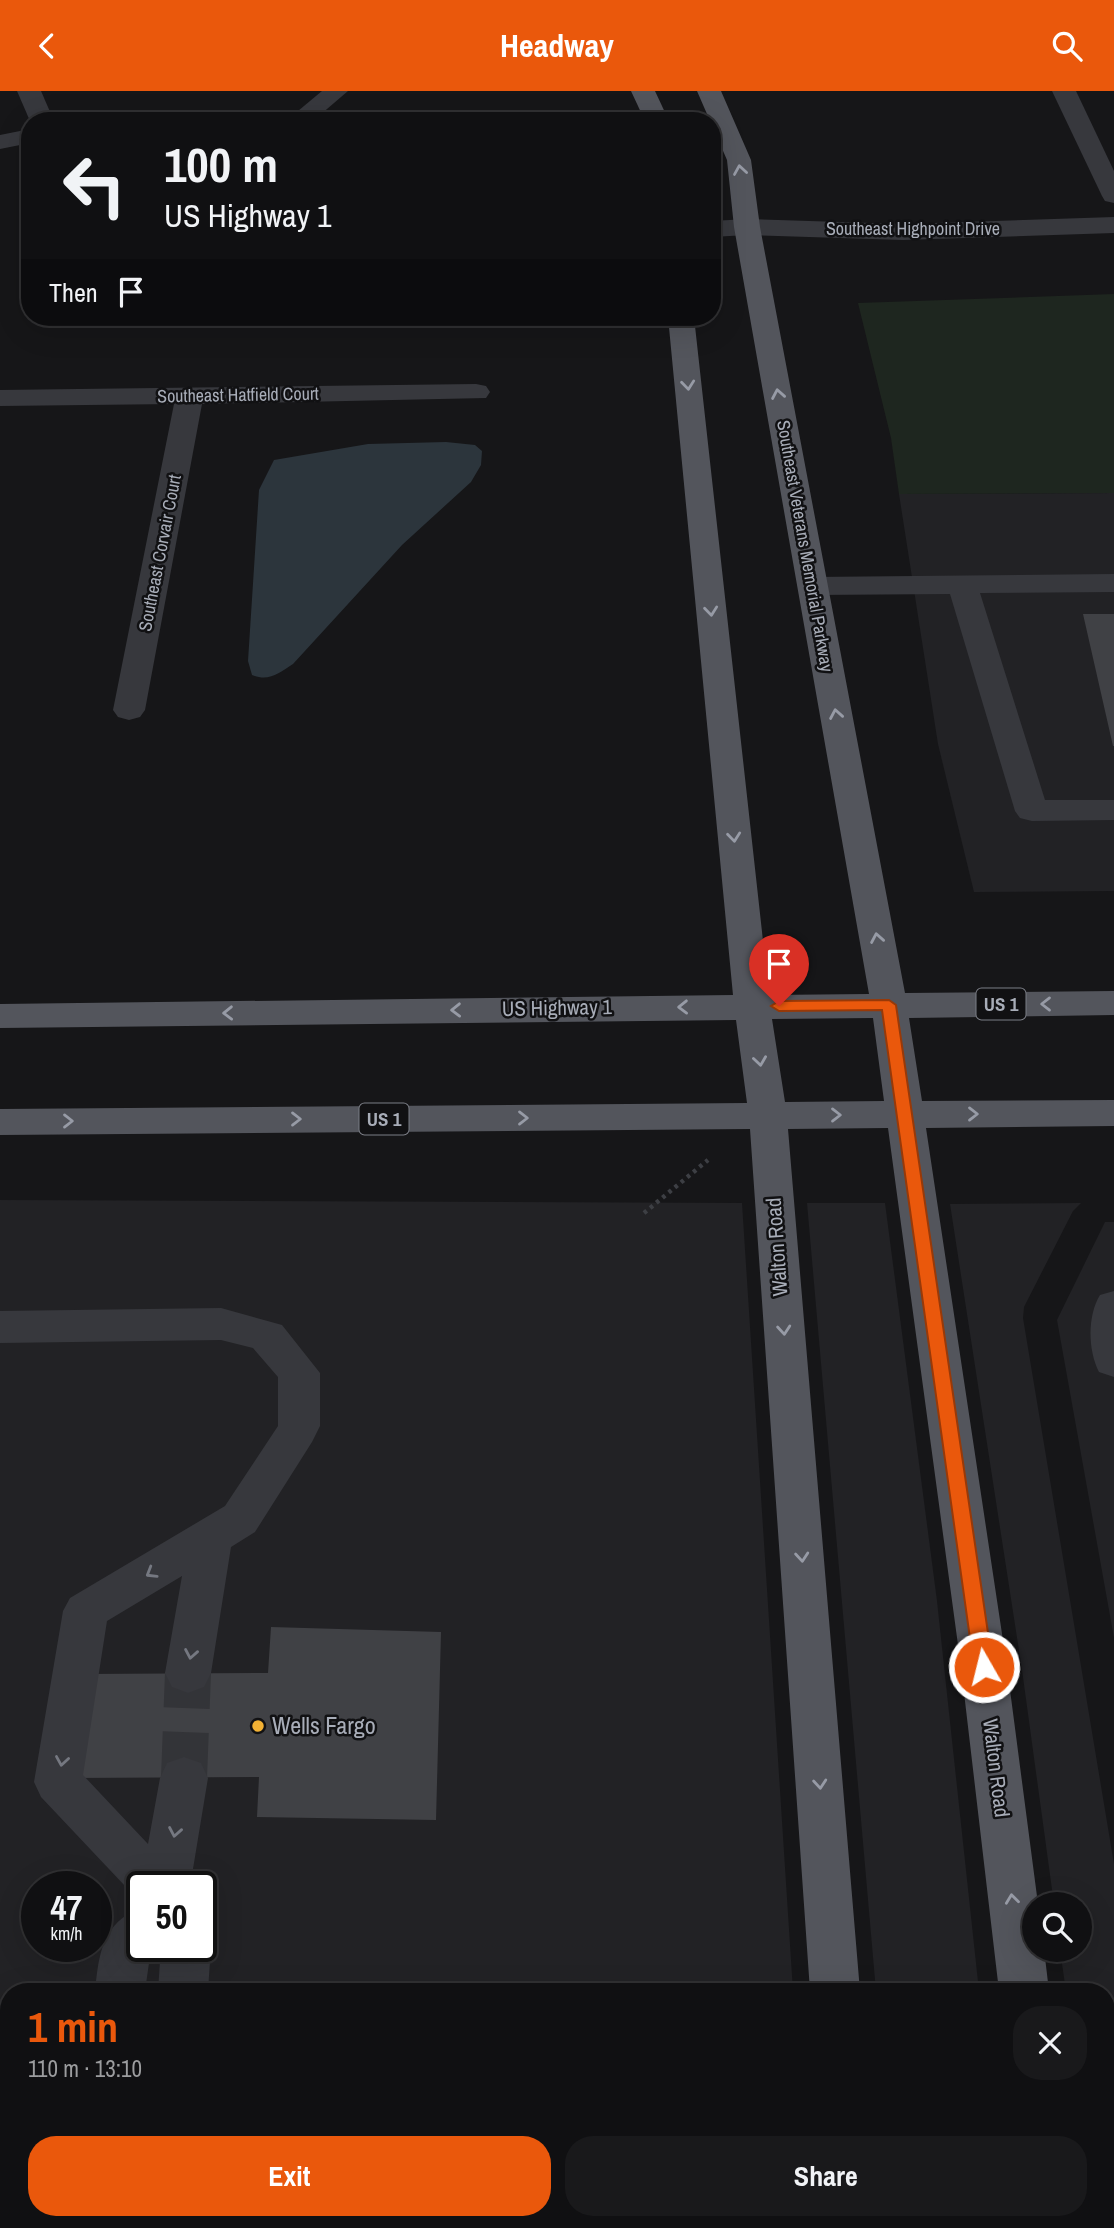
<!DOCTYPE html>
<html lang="en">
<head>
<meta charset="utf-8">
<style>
	body { margin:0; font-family:"Archivo Narrow",sans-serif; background:#19191b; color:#f1f3f6; height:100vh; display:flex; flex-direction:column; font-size:26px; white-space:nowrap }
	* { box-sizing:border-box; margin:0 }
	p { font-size:23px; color:#9c9d9f }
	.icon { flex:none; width:38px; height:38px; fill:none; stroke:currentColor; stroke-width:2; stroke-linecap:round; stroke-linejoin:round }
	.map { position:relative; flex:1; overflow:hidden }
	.details { position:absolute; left:0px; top:1892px; width:1115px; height:247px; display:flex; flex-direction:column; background:#101012; border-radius:28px 28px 0 0; box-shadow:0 7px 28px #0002,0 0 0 2px #303032 }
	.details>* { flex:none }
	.hud { position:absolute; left:21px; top:21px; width:700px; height:214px; border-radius:28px; box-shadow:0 7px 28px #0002,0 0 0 2px #303032; background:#101012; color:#f1f3f6; overflow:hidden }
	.controls { position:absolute; left:1022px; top:1801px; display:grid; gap:14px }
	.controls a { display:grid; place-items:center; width:70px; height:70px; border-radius:50%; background:#101012; box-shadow:0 7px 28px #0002,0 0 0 2px #303032; font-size:35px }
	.speed { position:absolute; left:21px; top:1780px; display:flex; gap:14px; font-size:35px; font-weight:700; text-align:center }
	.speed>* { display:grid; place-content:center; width:91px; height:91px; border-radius:50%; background:#101012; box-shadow:0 7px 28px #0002,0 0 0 2px #303032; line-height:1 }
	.speed small { font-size:18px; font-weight:400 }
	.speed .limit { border:4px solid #111; border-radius:10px; background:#fff; color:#111 }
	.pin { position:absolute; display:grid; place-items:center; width:60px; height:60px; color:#fff; margin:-72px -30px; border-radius:50% 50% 50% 0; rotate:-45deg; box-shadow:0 0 7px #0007 }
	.pin .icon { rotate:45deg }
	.me { position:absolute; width:77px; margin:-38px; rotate:352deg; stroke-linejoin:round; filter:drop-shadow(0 0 5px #0008) }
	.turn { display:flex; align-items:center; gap:24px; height:147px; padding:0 28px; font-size:32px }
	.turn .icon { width:91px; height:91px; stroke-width:2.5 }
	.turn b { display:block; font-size:49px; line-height:60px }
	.then { display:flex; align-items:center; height:66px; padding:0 28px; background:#0003; gap:14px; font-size:26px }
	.round { display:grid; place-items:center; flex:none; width:74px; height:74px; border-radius:28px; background:#19191b }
	.summary { display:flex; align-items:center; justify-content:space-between; height:119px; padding:0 28px }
	h1 { font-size:42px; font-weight:800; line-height:52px; color:#ea580c }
	.cta { display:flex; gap:14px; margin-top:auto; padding:14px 28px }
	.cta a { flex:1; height:80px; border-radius:28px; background:#ea580c; color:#fff; font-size:28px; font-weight:800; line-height:80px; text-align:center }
	.cta a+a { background:#19191b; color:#f1f3f6 }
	header { display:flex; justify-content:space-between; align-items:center; height:91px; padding:0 28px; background:#ea580c; color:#fff; font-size:32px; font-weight:800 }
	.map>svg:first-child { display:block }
</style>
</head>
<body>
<header><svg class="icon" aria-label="back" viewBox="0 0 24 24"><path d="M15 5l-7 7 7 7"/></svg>Headway<svg class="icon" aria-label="search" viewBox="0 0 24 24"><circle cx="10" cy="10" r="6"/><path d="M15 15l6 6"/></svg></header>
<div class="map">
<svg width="1114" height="2137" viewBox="0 0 1114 2137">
	<rect width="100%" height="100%" fill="#161618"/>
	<g fill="#222225" fill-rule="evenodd">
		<path d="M1114,402V800L974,801L938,653L899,403Z"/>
		<path d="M0,1109L742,1112L793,1900H9V1956L0,1958ZM37,1796H96V1855H37ZM142,1796H201V1855H142Z"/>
		<path d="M807,1112H885L937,1510L979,1900H876Z"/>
		<path d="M1081,1112L1073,1120L1024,1216L1023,1227L1114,1773V2137H1098L1097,2130H1106V1900H1066L1060,1859L1080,1858V1813H1054L1022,1579L950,1113Z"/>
		<path d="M1105,1131H1114V1547L1057,1229Z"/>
		<path d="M0,2093L9,2094V2130H804V2137H0Z"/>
		<path d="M894,2130H1003L1004,2137H894Z"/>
	</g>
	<path fill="#1e261f" d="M1114,203V402L899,403L891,347L858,212Z"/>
	<path fill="#2c353c" d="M446,351L475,354L482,360L481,374L471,391L402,454L293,573C279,582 269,591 252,584L248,570L259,399L274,369L368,353Z"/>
	<g fill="#404145">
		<path d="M1083,523H1114V655H1113Z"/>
		<path d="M271,1536L441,1541L436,1729L257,1726L259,1686L69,1687L85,1583L268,1582Z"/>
	</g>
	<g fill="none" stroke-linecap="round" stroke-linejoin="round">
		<path stroke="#333438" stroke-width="46" stroke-dasharray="46 24" stroke-linecap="butt" d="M184,1687L188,1582"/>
		<path stroke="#3d3f44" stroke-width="4.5" stroke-dasharray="3.5 4.5" stroke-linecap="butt" d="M644,1122L708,1069"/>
		<g fill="#37383d" fill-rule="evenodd">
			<path d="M17,0H41L54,30H30Z"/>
			<path d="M322,0H348L313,30H286Z"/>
			<path d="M1052,0H1076L1114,80V112L1105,110L1102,105Z"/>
			<path d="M30,38V52L0,58V44Z"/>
			<path d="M1114,126V142L903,149L747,144L712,146V130L747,128L903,133Z"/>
			<path d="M476,293L486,295L490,301L486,307L202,313L145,619L140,626L129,629L118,626L113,619L174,313L0,315V299Z"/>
			<path d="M1114,483V501L980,502L1045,709H1114V729L1032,730L1020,727L1015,720L950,503L813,504L802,501L798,495L802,489L813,486Z"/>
			<path d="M1114,1200V1286L1099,1281C1088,1260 1087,1225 1100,1204Z"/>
			<path d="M221,1217L282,1234L320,1282V1335L312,1351L255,1441L231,1456L211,1582L204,1596L188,1602L172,1596L165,1582L182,1485L107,1530L83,1684L148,1753L160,1687L167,1672L184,1666L201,1672L208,1687L190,1796H142V1813L41,1706L34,1691L63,1520L70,1507L225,1415L278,1335V1286L253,1257L221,1249L0,1252V1220Z"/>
			<path d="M142,1816V1855H160L150,1865L145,1900H95C99,1862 102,1832 142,1816Z"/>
			<path d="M201,1838L211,1855L208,1900H158L161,1855H201Z"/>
			<path d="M9,1970V2020L0,2021V1971Z"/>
			<path d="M0,2025L9,2026V2078L0,2077Z"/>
		</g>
		<g fill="#53555c" fill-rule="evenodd">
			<path d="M631,0H655L669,30H645Z"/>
			<path d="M697,0H721L751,69L760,136L905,902L1114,900V924L909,927L922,1010L1114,1009V1035L926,1037L1007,1576L1038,1813H1034V1858H1044L1049,1900H999L961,1576L888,1037L788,1038L860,1900H810L750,1038L0,1044V1018L747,1012L736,929L0,937V913L733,904L668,226H694L769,904L869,903L734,136L727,69ZM873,927L884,1010L785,1011L772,928Z"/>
			<rect x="822" y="2130" width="54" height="7"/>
			<path d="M1025,2130H1079L1080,2137H1026Z"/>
		</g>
	</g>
	<defs><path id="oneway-chevron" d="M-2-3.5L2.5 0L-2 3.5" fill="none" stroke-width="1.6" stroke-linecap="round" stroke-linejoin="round" transform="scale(1.75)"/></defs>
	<g stroke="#979ba6">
		<use href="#oneway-chevron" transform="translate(740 79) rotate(-99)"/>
		<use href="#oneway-chevron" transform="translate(688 294) rotate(84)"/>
		<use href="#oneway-chevron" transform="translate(778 303) rotate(-100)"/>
		<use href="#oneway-chevron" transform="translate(711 520) rotate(84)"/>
		<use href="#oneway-chevron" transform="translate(836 623) rotate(-100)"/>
		<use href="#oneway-chevron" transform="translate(734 746) rotate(84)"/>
		<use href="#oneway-chevron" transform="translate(877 847) rotate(-100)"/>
		<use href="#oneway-chevron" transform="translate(1046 913) rotate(180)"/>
		<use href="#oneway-chevron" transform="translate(683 916) rotate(179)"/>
		<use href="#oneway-chevron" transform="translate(456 919) rotate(179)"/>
		<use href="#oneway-chevron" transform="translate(228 922) rotate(179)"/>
		<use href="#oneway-chevron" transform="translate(760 970) rotate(82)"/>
		<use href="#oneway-chevron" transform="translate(973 1023)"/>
		<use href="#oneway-chevron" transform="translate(836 1024)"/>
		<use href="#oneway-chevron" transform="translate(523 1027)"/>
		<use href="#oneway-chevron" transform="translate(296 1028)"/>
		<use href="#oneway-chevron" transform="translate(68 1030)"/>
		<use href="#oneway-chevron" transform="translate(784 1239) rotate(85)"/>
		<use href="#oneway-chevron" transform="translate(802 1466) rotate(85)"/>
		<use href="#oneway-chevron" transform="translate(820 1693) rotate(85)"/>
		<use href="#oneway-chevron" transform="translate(1012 1808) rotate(-97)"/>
	</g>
	<g stroke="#757881">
		<use href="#oneway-chevron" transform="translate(151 1482) rotate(149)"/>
		<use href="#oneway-chevron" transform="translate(191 1563) rotate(100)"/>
		<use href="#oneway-chevron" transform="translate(62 1670) rotate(99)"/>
		<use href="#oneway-chevron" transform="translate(175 1741) rotate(100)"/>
	</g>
	<path fill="#ea580c" stroke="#983908" stroke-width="2" d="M889,909L896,914L993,1576L991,1582H977L974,1576L882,919L779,920L771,915L779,910Z"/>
	<circle fill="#f2b134" stroke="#111113" stroke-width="2.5" cx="258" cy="1635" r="7"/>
	<g text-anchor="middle" stroke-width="5" stroke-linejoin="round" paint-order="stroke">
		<g font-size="18" fill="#a8adb8" stroke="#111113">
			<text x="913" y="144">Southeast Highpoint Drive</text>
			<text transform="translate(238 304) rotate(-1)" y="6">Southeast Hatfield Court</text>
			<text transform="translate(805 455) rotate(80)" y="6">Southeast Veterans Memorial Parkway</text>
			<text transform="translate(160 462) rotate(-79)" y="6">Southeast Corvair Court</text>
		</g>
		<g fill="#111113" stroke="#7b7e86" stroke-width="2">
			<rect x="976.5" y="897.5" width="49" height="31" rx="5"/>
			<rect x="359.5" y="1012.5" width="49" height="31" rx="5"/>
		</g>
		<g font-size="19" font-weight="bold" fill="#a8adb8">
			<text x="1001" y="920">US 1</text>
			<text x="384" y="1035">US 1</text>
		</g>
		<g font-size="21" fill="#a8adb8" stroke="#111113">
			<text transform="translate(557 917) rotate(-1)" y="7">US Highway 1</text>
			<text transform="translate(777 1156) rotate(-94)" y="7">Walton Road</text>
			<text transform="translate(996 1677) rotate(83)" y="7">Walton Road</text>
		</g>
		<g font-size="24" fill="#a8adb8" stroke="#111113" text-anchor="start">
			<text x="272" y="1643">Wells Fargo</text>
		</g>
	</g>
</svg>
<div class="controls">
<a><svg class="icon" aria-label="search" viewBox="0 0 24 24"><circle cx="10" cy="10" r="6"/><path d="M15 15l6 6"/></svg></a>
</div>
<div class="speed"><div>47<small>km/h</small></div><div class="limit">50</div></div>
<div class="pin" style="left:779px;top:915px;background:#d93025"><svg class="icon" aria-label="arrive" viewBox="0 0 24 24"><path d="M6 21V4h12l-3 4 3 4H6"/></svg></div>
<svg class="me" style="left:984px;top:1576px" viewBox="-20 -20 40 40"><circle r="17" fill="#ea580c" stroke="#fff" stroke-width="3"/><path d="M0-11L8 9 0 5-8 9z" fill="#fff"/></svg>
<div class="hud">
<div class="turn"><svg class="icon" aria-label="left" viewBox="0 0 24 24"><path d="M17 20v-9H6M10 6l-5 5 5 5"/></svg><div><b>100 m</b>US Highway 1</div></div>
<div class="then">Then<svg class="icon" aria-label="arrive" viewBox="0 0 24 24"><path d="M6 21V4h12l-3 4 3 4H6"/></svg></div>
</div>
<section class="details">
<div class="summary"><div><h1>1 min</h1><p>110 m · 13:10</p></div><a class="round"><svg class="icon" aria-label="close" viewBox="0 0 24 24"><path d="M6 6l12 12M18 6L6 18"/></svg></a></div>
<div class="cta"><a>Exit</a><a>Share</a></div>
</section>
</div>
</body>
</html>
